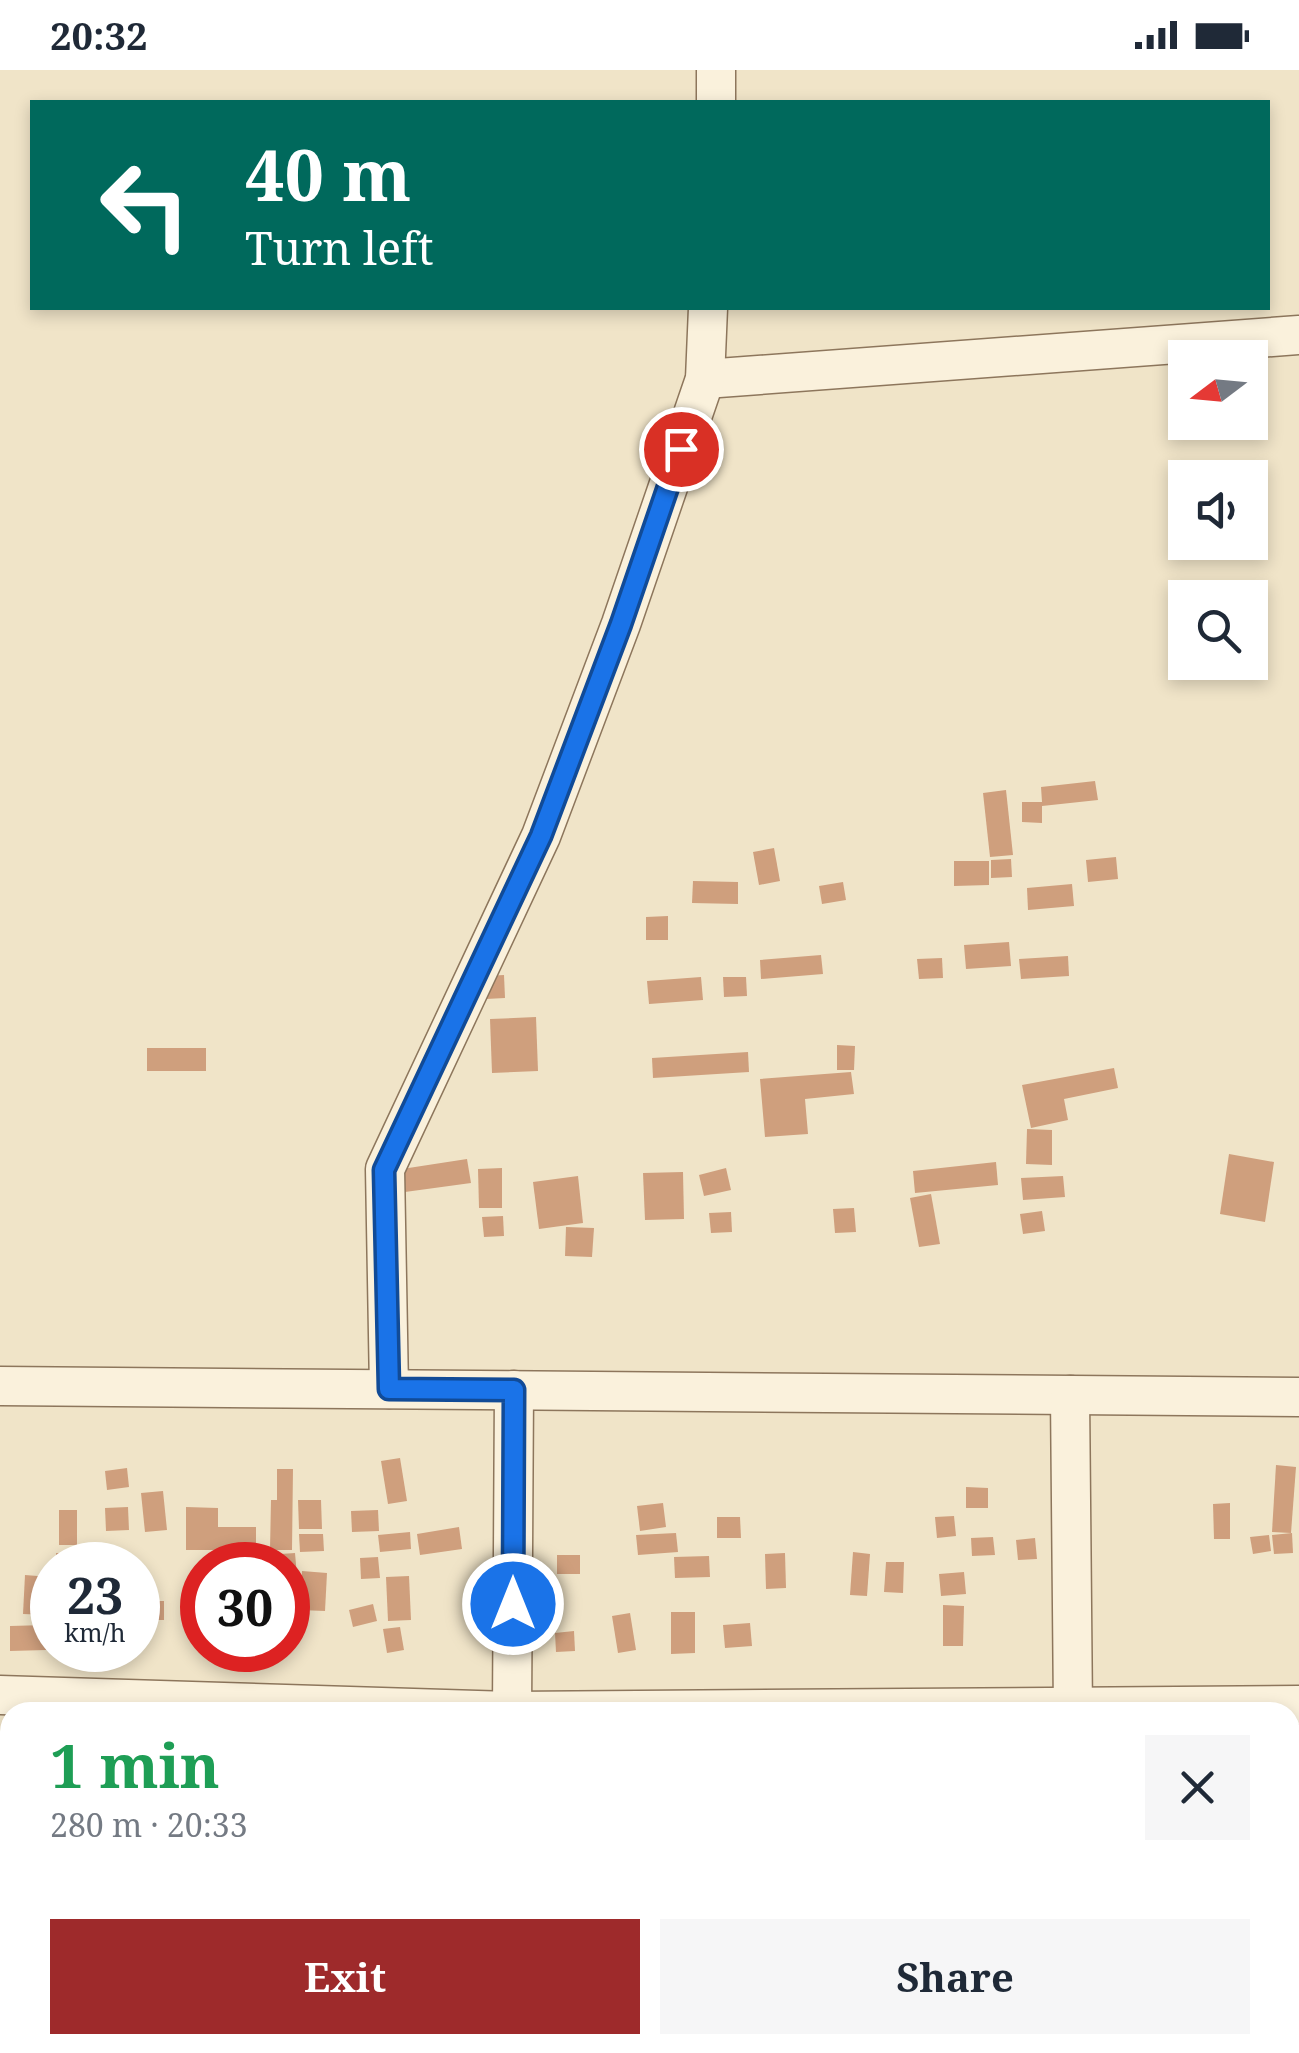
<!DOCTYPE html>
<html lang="en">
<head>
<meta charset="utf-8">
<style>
	body { margin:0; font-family:"Noto Serif",serif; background:#f6f6f7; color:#1f2937; height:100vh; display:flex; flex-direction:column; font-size:38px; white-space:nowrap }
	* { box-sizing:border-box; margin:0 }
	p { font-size:32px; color:#747a83 }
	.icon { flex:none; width:55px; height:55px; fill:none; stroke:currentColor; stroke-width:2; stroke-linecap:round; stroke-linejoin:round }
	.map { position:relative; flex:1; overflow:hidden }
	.drawer { position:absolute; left:0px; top:1632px; width:1300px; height:352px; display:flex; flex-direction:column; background:#fff; border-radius:30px 30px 0 0; box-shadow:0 5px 15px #0003 }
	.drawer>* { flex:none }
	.hud { position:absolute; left:30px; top:30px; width:1240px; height:210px; border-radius:0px; box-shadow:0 5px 15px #0003; background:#00695c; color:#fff; overflow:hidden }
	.needle { width:65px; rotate:254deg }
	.controls { position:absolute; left:1168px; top:270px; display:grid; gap:20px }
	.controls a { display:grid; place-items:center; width:100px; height:100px; border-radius:0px; background:#fff; box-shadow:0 5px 15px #0003; font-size:50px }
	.speed { position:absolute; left:30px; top:1472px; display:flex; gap:20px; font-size:50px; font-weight:700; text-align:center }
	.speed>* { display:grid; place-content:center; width:130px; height:130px; border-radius:50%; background:#fff; box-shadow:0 5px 15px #0003; line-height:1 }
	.speed small { font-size:25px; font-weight:400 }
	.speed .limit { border:15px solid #d22; background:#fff; color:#111 }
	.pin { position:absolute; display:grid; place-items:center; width:85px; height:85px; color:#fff; margin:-42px; border:5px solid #fff; border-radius:50%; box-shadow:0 2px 10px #0007 }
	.me { position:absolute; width:110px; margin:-55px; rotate:0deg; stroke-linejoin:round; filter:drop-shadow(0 0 8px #0008) }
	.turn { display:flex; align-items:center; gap:35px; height:210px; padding:0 50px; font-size:45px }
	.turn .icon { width:130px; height:130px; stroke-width:2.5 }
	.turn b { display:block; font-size:70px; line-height:85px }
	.round { display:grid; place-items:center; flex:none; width:105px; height:105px; border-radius:0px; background:#f6f6f7 }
	.head { display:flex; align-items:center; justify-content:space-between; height:170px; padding:0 50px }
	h1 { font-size:60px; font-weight:700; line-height:75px; color:#1e9e55 }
	.primary-button { display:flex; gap:20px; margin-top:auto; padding:20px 50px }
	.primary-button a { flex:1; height:115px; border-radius:0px; background:#9e2a2b; color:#fff; font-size:40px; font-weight:700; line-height:115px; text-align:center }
	.primary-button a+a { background:#f6f6f7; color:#1f2937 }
	.status { display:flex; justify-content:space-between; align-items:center; height:70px; padding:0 50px; background:#fff; direction:ltr }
	.status svg { height:28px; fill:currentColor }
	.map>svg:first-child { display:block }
</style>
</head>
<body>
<div class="status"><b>20:32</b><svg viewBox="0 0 49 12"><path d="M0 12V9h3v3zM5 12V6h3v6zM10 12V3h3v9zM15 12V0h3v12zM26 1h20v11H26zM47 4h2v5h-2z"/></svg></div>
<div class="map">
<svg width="1299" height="1983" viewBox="0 0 1299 1983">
	<rect width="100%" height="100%" fill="#f0e4c8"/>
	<g fill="#cf9f7d">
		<path d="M1095,711L1098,730L1042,736V753L1022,752V732H1042L1041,717Z"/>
		<path d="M1006,720L1013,785L990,787L983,723Z"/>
		<path d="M774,778L780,811L759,815L753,782Z"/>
		<path d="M1116,787L1118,809L1088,812L1086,790Z"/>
		<path d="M1011,789L1012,807L991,808V790Z"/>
		<path d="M954,791H989V815L954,816Z"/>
		<path d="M693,811L738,812V834L692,833Z"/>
		<path d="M843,812L846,830L822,834L819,816Z"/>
		<path d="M1072,814L1074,836L1028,840L1027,818Z"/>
		<path d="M668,846V870H646V847Z"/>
		<path d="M1009,872L1011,896L966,899L964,875Z"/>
		<path d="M821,885L823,904L761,909L760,890Z"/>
		<path d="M1068,886L1069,906L1021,909L1019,889Z"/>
		<path d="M942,888L943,908L919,909L917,889Z"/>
		<path d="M504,905L505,928L486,929L485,906Z"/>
		<path d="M701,907L703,930L649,934L647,911Z"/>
		<path d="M723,907H746L747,926L724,927Z"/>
		<path d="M536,947L538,1001L492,1003L490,949Z"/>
		<path d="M837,975L855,976L854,1000H837Z"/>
		<rect x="147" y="978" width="59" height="23"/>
		<path d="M748,982L749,1002L653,1008L652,988Z"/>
		<path d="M1114,998L1118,1018L1064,1029L1068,1050L1031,1058L1022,1015Z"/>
		<path d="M851,1002L854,1024L805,1029L808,1064L765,1067L760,1009Z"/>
		<path d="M1027,1059L1052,1060V1095L1026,1094Z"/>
		<path d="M1229,1084L1274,1092L1265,1152L1220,1144Z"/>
		<path d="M467,1089L471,1113L405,1122L402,1099Z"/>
		<path d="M996,1092L998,1115L915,1123L913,1101Z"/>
		<path d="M502,1098V1138H479L478,1099Z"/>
		<path d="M726,1098L731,1120L704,1126L699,1105Z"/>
		<path d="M683,1102L684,1149L645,1150L643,1103Z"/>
		<path d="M578,1106L583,1153L539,1159L533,1112Z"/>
		<path d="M1063,1106L1065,1127L1023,1130L1021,1108Z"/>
		<path d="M931,1124L940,1174L919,1177L910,1128Z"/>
		<path d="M854,1138L856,1162L835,1163L833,1139Z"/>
		<path d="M1042,1141L1045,1161L1023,1164L1020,1144Z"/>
		<path d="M731,1142L732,1162L711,1163L709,1143Z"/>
		<path d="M503,1146L504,1166L484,1167L482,1147Z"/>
		<path d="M566,1157L594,1158L592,1187L565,1186Z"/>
		<path d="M400,1388L407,1431L388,1434L381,1391Z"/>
		<path d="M1276,1395L1296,1397L1291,1463L1272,1462Z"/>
		<path d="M127,1398L129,1417L107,1420L105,1401Z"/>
		<path d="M277,1399H293L292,1480H270L271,1430H277Z"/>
		<path d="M966,1417L988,1418V1438H966Z"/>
		<path d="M163,1421L167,1460L145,1462L141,1423Z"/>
		<path d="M298,1430H321L322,1459H299Z"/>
		<path d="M663,1433L666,1457L640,1461L637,1436Z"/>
		<path d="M1230,1433V1469H1214L1213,1434Z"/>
		<path d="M128,1437L129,1460L106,1461L105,1438Z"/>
		<path d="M186,1437L218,1438V1457H256V1480H186Z"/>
		<rect x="59" y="1440" width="18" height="35"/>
		<path d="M378,1440L379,1461L352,1462L351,1441Z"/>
		<path d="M954,1446L956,1466L937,1468L935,1447Z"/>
		<path d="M717,1447H740L741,1468H717Z"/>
		<path d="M459,1457L462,1479L420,1485L417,1464Z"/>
		<path d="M410,1462L411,1479L380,1482L378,1465Z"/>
		<path d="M676,1463L678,1482L638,1485L636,1465Z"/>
		<path d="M1292,1463L1293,1483L1274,1484L1272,1465Z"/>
		<path d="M299,1464H323L324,1481L300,1482Z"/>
		<path d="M1269,1465L1271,1481L1253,1484L1250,1467Z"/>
		<path d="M993,1467L995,1485L972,1486L971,1468Z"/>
		<path d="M1035,1468L1037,1489L1018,1490L1016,1470Z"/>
		<path d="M853,1482L870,1484L867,1526L850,1525Z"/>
		<path d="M56,1483H97V1495H57Z"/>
		<path d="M295,1483L297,1506H288V1495H267L266,1485Z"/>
		<path d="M785,1483L786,1518L766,1519L765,1484Z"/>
		<rect x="557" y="1485" width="23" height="19"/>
		<path d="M709,1486L710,1507L675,1508L674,1487Z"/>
		<path d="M378,1487L380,1508L361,1509L360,1488Z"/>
		<path d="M886,1492H904L903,1523L884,1522Z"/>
		<path d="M302,1501L327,1503L325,1541L300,1540Z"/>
		<path d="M964,1502L966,1524L941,1526L939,1504Z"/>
		<path d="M25,1505L50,1507L48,1545L23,1544Z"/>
		<path d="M409,1506L411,1550L388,1551L386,1507Z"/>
		<rect x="142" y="1531" width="22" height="19"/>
		<path d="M373,1534L377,1551L353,1557L349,1540Z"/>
		<path d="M943,1535L964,1536L963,1576H943Z"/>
		<path d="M671,1542H695V1583L671,1584Z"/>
		<path d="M630,1543L636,1580L618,1583L612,1546Z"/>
		<path d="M750,1553L752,1576L725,1578L723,1555Z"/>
		<path d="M46,1555V1580L10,1581V1556Z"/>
		<path d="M400,1557L404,1580L387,1583L383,1559Z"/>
		<path d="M574,1561L575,1581L556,1582L555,1563Z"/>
	</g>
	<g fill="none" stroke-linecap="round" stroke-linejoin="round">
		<g stroke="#8d765c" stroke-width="41">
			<g id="minor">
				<path d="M716,0V32"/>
				<path d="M705,309L1299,265"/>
				<path d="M0,1316L1299,1327"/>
				<path d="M389,1319L385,1099L541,766L621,554L705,309L708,238"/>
				<path d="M1070,1325L1073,1642"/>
				<path d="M0,1625L512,1641L1299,1635"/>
				<path d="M512,1642L514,1320"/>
				<path d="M787,1975V1983"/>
				<path d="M1076,1975V1983"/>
				<path d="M511,1983V1975"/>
			</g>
		</g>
		<use href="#minor" stroke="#faf1dc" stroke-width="38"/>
	</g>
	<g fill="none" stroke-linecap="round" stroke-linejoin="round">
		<g stroke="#114b97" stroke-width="25">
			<path id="route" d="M513,1534L514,1320L389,1319L384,1100L541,766L621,554L681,379"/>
		</g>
		<use href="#route" stroke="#1a73e8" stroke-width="18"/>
	</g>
</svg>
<div class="controls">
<a><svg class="needle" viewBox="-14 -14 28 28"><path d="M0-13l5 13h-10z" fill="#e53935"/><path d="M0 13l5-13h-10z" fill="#747a83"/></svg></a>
<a><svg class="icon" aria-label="sound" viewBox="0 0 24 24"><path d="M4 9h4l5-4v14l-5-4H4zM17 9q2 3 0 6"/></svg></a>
<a><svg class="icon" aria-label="search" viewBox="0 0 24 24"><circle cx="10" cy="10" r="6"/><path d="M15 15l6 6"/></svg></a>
</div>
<div class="speed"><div>23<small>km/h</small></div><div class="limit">30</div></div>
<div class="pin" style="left:681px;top:379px;background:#d93025"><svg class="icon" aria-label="arrive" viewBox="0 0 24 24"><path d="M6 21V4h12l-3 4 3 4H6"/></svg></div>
<svg class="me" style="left:513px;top:1534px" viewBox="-20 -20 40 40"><circle r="17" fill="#1a73e8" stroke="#fff" stroke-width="3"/><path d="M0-11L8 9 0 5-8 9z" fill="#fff"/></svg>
<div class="hud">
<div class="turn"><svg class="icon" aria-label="left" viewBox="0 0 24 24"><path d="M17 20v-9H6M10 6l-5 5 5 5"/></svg><div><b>40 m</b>Turn left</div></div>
</div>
<section class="drawer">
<div class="head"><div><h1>1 min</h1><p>280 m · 20:33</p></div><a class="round"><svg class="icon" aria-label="close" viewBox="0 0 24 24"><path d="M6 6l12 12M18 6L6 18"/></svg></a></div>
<div class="primary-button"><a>Exit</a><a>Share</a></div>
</section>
</div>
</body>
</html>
